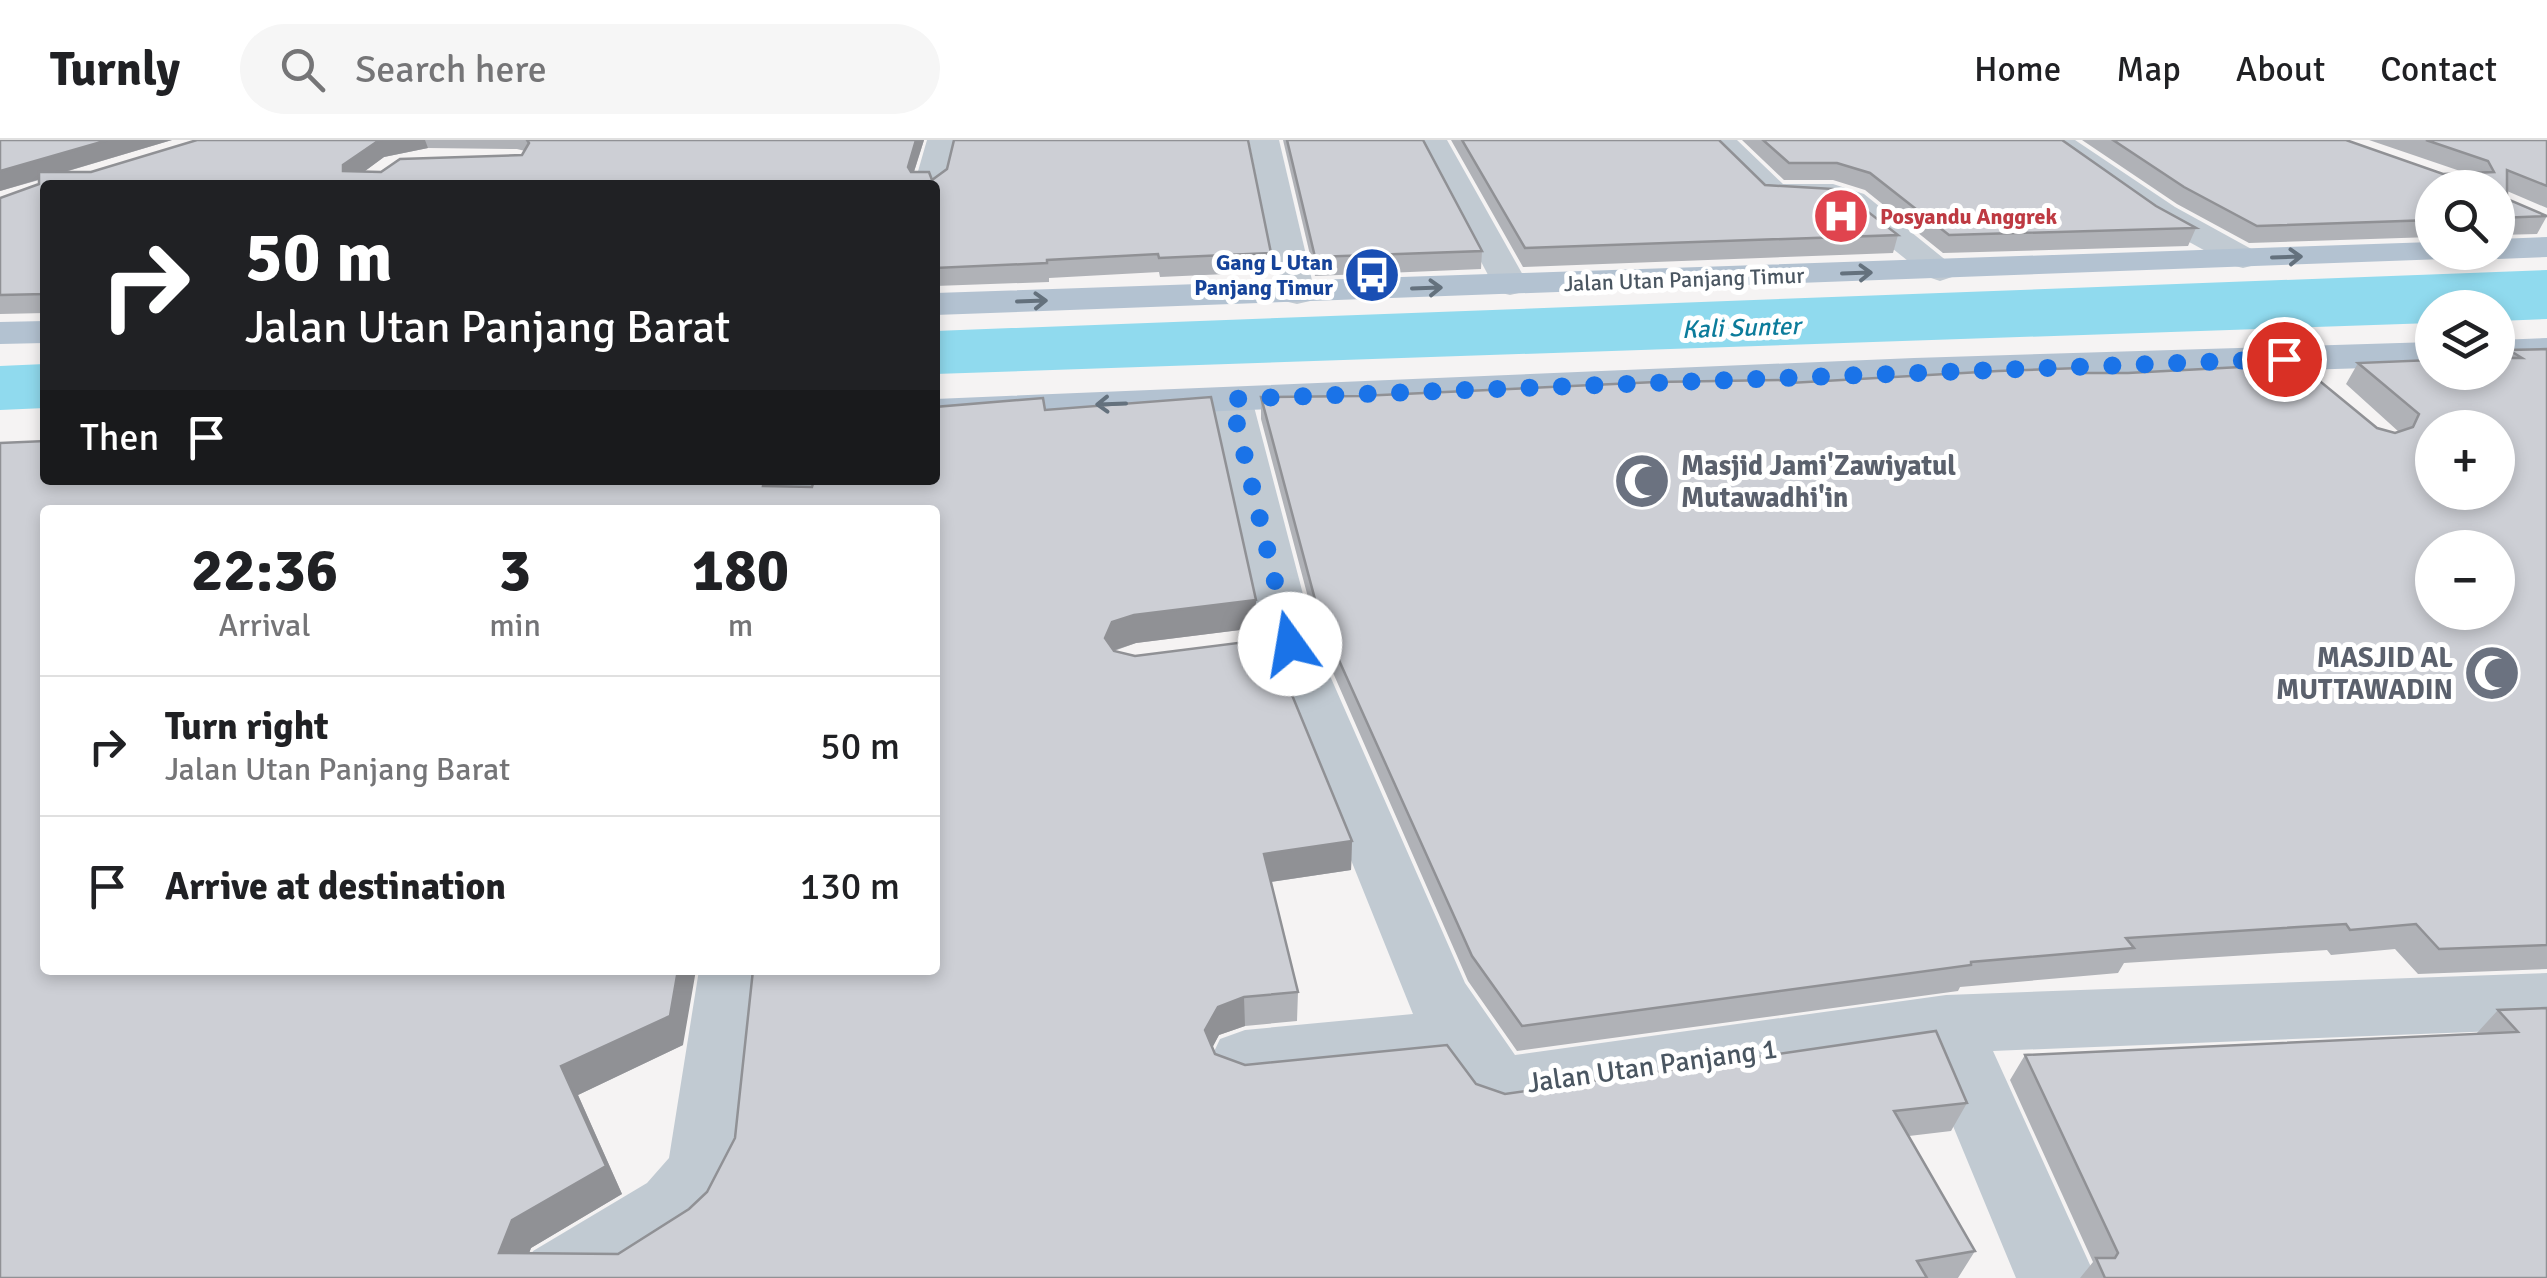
<!DOCTYPE html>
<html lang="en">
<head>
<meta charset="utf-8">
<style>
	body { margin:0; font-family:Signika,sans-serif; background:#f6f6f6; color:#202124; height:100vh; display:flex; flex-direction:column; font-size:38px; white-space:nowrap }
	* { box-sizing:border-box; margin:0 }
	p { font-size:32px; color:#757577 }
	.icon { flex:none; width:55px; height:55px; fill:none; stroke:currentColor; stroke-width:2; stroke-linecap:round; stroke-linejoin:round }
	.map { position:relative; flex:1; overflow:hidden }
	.drawer { position:absolute; left:40px; top:365px; width:900px; height:470px; display:flex; flex-direction:column; background:#fff; border-radius:10px; box-shadow:0 5px 15px #0003 }
	.drawer>* { flex:none }
	.hud { position:absolute; left:40px; top:40px; width:900px; height:305px; border-radius:10px; box-shadow:0 5px 15px #0003; background:#202124; color:#fff; overflow:hidden }
	.tools { position:absolute; left:2415px; top:30px; display:grid; gap:20px }
	.tools a { display:grid; place-items:center; width:100px; height:100px; border-radius:50%; background:#fff; box-shadow:0 5px 15px #0003; font-size:50px }
	.pin { position:absolute; display:grid; place-items:center; width:85px; height:85px; color:#fff; margin:-42px; border:5px solid #fff; border-radius:50%; box-shadow:0 2px 10px #0007 }
	.me { position:absolute; width:110px; margin:-55px; rotate:347deg; stroke-linejoin:round; filter:drop-shadow(0 0 8px #0008) }
	.turn { display:flex; align-items:center; gap:35px; height:210px; padding:0 40px; font-size:45px }
	.turn .icon { width:130px; height:130px; stroke-width:2.5 }
	.turn b { display:block; font-size:70px; line-height:85px }
	.then { display:flex; align-items:center; height:95px; padding:0 40px; background:#0003; gap:20px; font-size:38px }
	.eta { display:flex; justify-content:space-evenly; align-items:center; height:170px; text-align:center }
	.eta b { font-size:60px; font-weight:700; line-height:70px }
	ul { padding:0; list-style:none }
	li { display:flex; align-items:center; gap:30px; height:140px; padding:0 40px; border-top:2px solid #e0e0e0 }
	li div { flex:1 }
	li b { display:block; font-size:38px }
	li em { font-style:normal }
	header { display:flex; align-items:center; gap:60px; box-sizing:border-box; height:140px; padding:0 50px; background:#fff; border-bottom:2px solid #e0e0e0 }
	header strong { font-size:48px }
	nav { display:flex; gap:55px; margin-inline-start:auto; font-size:35px }
	.search { width:700px; height:90px; background:#f6f6f6; display:flex; align-items:center; gap:25px; box-sizing:border-box; padding:0 35px; border-radius:55px; color:#757577; font-size:38px }
	.map>svg:first-child { display:block }
</style>
</head>
<body>
<header>
<strong>Turnly</strong>
<div class="search"><svg class="icon" aria-label="search" viewBox="0 0 24 24"><circle cx="10" cy="10" r="6"/><path d="M15 15l6 6"/></svg>Search here</div>
<nav><a>Home</a><a>Map</a><a>About</a><a>Contact</a></nav>
</header>
<div class="map">
<svg width="2547" height="1138" viewBox="0 0 2547 1138">
	<rect width="100%" height="100%" fill="#f5f3f3"/>
	<g fill="#90daee">
		<path d="M2547,130V179L2498,181V168H2432V183L935,234V191Z"/>
		<path d="M45,224V268L0,270V226Z"/>
	</g>
	<g fill="none" stroke-linecap="round" stroke-linejoin="round">
		<g fill="#c1cad2" fill-rule="evenodd">
			<path d="M927,0H957L946,45L935,53V45H914Z"/>
			<path d="M1249,0H1279L1315,153L1310,161L1297,164L1284,161L1279,153Z"/>
			<path d="M1417,0H1447L1528,144L1523,152L1510,155L1497,152Z"/>
			<path d="M1705,0H1737L1783,44H1833L1864,54L1958,130L1952,137L1940,141L1928,137L1842,68L1829,63L1764,60Z"/>
			<path d="M2040,0H2075L2175,67L2255,111L2260,118L2255,125L2243,128L2231,125L2151,81Z"/>
			<path d="M1231,247L1246,250L1252,259L1316,504L1465,843L1515,915L1946,855L2547,833V889L1993,911L2096,1138H2016L1924,916L1499,979L1474,970L1445,930L1245,950L1220,941L1210,920L1220,899L1245,890L1413,874L1264,504L1210,259L1216,250Z"/>
			<path d="M778,340H822L819,370H773Z"/>
			<path d="M699,830H765L744,1024L718,1077L701,1093L633,1138H522L533,1111L647,1043L669,1018Z"/>
		</g>
		<g fill="#b3c2d1" fill-rule="evenodd">
			<path d="M2547,97V117L2498,119L2483,112H2498V99Z"/>
			<path d="M2432,102V112H2449L2444,119L935,175V153Z"/>
			<path d="M45,181V203L0,204V182Z"/>
			<path d="M2547,198V222L2498,224V200Z"/>
			<path d="M2432,202V226L1914,242L935,283V259L1914,218Z"/>
		</g>
	</g>
	<g fill="#b0b2b7" fill-rule="evenodd">
		<path d="M0,0H172L65,32H91L197,0H924L914,32L932,40L1271,113V132L1160,137L1159,132L1049,138V142L935,146V45H45V173L0,174V58L39,44V40L0,51ZM428,8L517,9L525,11L522,15L381,32L365,31L384,17Z"/>
		<path d="M1283,0H1423L1482,111L1481,129L1315,136Z"/>
		<path d="M1451,0H1719L1765,45L1898,95L1893,113L1523,127Z"/>
		<path d="M1742,0H2062L2156,66L2196,88L2188,106L1943,113L1865,50L1833,40H1784Z"/>
		<path d="M2082,0H2346L2443,34L2466,33L2369,0H2547V68L2507,51V59L2547,76L2537,94L2498,95V48H2432V97L2249,103L2177,64Z"/>
		<path d="M2547,209V829L2418,834L2395,809L2331,815L2327,810L2124,823L2118,833L1960,847L1958,851L1517,911L1468,841L1320,503L1261,279V257L1360,256L2085,233L2395,293L2399,292L2346,244L2358,223L2504,218L2509,210Z"/>
		<path d="M1045,270L1256,488L1136,503L1114,511L1352,701L1351,730L1271,742L1298,852L1297,881L1245,886L1219,895L1212,907L1215,914L1245,925L1476,944L1505,954L1967,963L1951,991L1909,996L1975,1111L1958,1138H0V303L812,347ZM45,370H935L735,998L707,1052L689,1069L618,1114L529,1113L531,1108L622,1054L578,955L683,905L45,830Z"/>
		<path d="M2547,868V1138H2080L2093,1122L2010,940L2025,915L2476,894L2498,870Z"/>
	</g>
	<g fill="#909195">
		<path d="M108,0H172L0,51V31Z"/>
		<path d="M382,0H425L428,8L384,17L350,42L343,31V25L378,1Z"/>
		<path d="M916,0H924L910,44L908,27Z"/>
		<path d="M764,340H774L770,370L763,346Z"/>
		<path d="M1256,460V488L1136,503L1115,510L1108,526L1105,498L1112,482L1134,475Z"/>
		<path d="M1352,701L1351,730L1264,743V714Z"/>
		<path d="M678,830H696L683,905L578,955L622,1054L531,1108L520,1138L499,1113L512,1080L561,926Z"/>
		<path d="M1244,857L1245,886L1219,895L1207,918L1205,890L1218,867Z"/>
	</g>
	<g fill="#cdcfd5" stroke="#909195" stroke-width="2.5" fill-rule="evenodd">
		<path d="M0,0H108L0,31Z"/>
		<path d="M197,0H382L378,1L343,25V31L381,32L400,19L522,15L529,3L527,0H916L908,27L911,32H929L932,40L947,29L954,0H1248L1271,113L1159,118L1158,114L1047,120V123L935,128V45H45V154L0,155V58L39,44V32H91Z"/>
		<path d="M1287,0H1423L1482,111L1315,117Z"/>
		<path d="M1462,0H1719L1765,45L1833,49L1845,54L1898,95L1525,108Z"/>
		<path d="M1763,0H2062L2156,66L2196,88L1949,95L1870,33L1837,23H1789Z"/>
		<path d="M2113,0H2346L2443,34L2494,32L2488,21L2426,0H2547V46L2507,30V59L2547,76L2498,78V48H2432V80L2257,86L2184,47Z"/>
		<path d="M2547,209V805L2439,809L2416,784L2350,790L2346,784L2126,798L2134,808L1971,822V825L1522,886L1472,816L1320,478L1261,257L1360,256L1656,242L1788,240L1790,243L1998,231L2080,228L2085,233H2128L2299,224L2377,288L2395,293L2413,287L2419,274L2358,223L2432,220V232H2498V218H2522L2509,210ZM2432,288H2498V352H2432ZM2432,408H2498V472H2432Z"/>
		<path d="M1211,257L1256,460L1134,475L1112,482L1105,498L1114,511L1135,516L1269,499L1352,701L1264,714L1298,852L1244,857L1218,867L1205,890L1215,914L1245,925L1447,905L1476,944L1505,954L1936,891L1967,963L1894,971L1975,1111L1917,1121L1927,1138H0V303L45,301V340H764L763,346L812,347L814,340H935V267L1043,258L1045,270ZM45,370H935V830H753L735,998L707,1052L689,1069L618,1114L499,1113L512,1080L606,1026L561,926L670,876L678,830H45Z"/>
		<path d="M2547,868V1138H2105L2096,1118H2115L2118,1113L2025,915L2518,892L2498,870Z"/>
	</g>
	<defs><path id="oneway-shaft" d="M-6 0H5M1.5-3L5.5 0L1.5 3" fill="none" stroke-width="1.6" stroke-linecap="round" stroke-linejoin="round" transform="scale(2.5)"/></defs>
	<g stroke="#64717d">
		<use href="#oneway-shaft" transform="translate(2287 117) rotate(-2)"/>
		<use href="#oneway-shaft" transform="translate(1857 133) rotate(-2)"/>
		<use href="#oneway-shaft" transform="translate(1427 148) rotate(-2)"/>
		<use href="#oneway-shaft" transform="translate(1032 161) rotate(-2)"/>
		<use href="#oneway-shaft" transform="translate(1111 264) rotate(178)"/>
	</g>
	<g fill="none" stroke-linecap="round" stroke-linejoin="round">
		<path stroke="#1a73e8" stroke-width="18" stroke-dasharray="0 32.4" d="M1290,504L1231,259L2284,219"/>
	</g>
	<defs>
		<g id="hospital-disc" transform="scale(2.875)"><circle r="9.5" fill="#e0444e" stroke="#fff"/><path d="M-5-5h3v3.5h4V-5h3V5h-3V1.5h-4V5h-3Z" fill="#fff"/></g>
		<g id="bus-disc" transform="scale(2.875)"><circle r="9.5" fill="#1a4fb4" stroke="#fff"/><path d="M-5-6H5V4H4V6H2V4H-2V6H-4V4H-5ZM-3.5-4V0h7V-4ZM-3.5 1.2v1.5H-2V1.2ZM2 1.2v1.5H3.5V1.2Z" fill="#fff"/></g>
		<g id="mosque-disc" transform="scale(2.875)"><circle r="9.5" fill="#6b7280" stroke="#fff"/><path d="M3.5-4.9A6 6 0 1 0 3.5 4.9A5 5 0 1 1 3.5-4.9Z" fill="#fff"/></g>
	</defs>
	<g fill-rule="evenodd">
		<use href="#hospital-disc" x="1841" y="76"/>
		<use href="#bus-disc" x="1372" y="135"/>
		<use href="#mosque-disc" x="1642" y="341"/>
		<use href="#mosque-disc" x="2492" y="533"/>
	</g>
	<g text-anchor="middle" stroke-width="10" stroke-linejoin="round" paint-order="stroke">
		<g font-size="22" font-weight="bold" fill="#be3a42" stroke="#fff" text-anchor="start">
			<text x="1880" y="84">Posyandu Anggrek</text>
		</g>
		<g font-size="22" font-weight="bold" fill="#164399" stroke="#fff" text-anchor="end">
			<text x="1333" y="130">Gang L Utan<tspan x="1333" dy="25">Panjang Timur</tspan></text>
		</g>
		<g font-size="22" fill="#4a5661" stroke="#fff">
			<text transform="translate(1684 139) rotate(-2)" y="8">Jalan Utan Panjang Timur</text>
		</g>
		<g font-size="25" font-style="italic" fill="#0c7c9b" stroke="#fff">
			<text transform="translate(1741 187) rotate(-2)" y="9">Kali Sunter</text>
		</g>
		<g font-size="28" font-weight="bold" fill="#5b616d" stroke="#fff" text-anchor="start">
			<text x="1681" y="335">Masjid Jami'Zawiyatul<tspan x="1681" dy="32">Mutawadhi'in</tspan></text>
			<text x="2453" y="527" text-anchor="end">MASJID AL<tspan x="2453" dy="32">MUTTAWADIN</tspan></text>
		</g>
		<g font-size="28" fill="#4a5661" stroke="#fff">
			<text transform="translate(1652 925) rotate(-8)" y="10">Jalan Utan Panjang 1</text>
		</g>
	</g>
</svg>
<div class="tools">
<a><svg class="icon" aria-label="search" viewBox="0 0 24 24"><circle cx="10" cy="10" r="6"/><path d="M15 15l6 6"/></svg></a>
<a><svg class="icon" aria-label="layers" viewBox="0 0 24 24"><path d="M12 4l9 5-9 5-9-5zM3 14l9 5 9-5"/></svg></a>
<a>+</a>
<a>−</a>
</div>
<div class="pin" style="left:2284px;top:219px;background:#d93025"><svg class="icon" aria-label="arrive" viewBox="0 0 24 24"><path d="M6 21V4h12l-3 4 3 4H6"/></svg></div>
<svg class="me" style="left:1290px;top:504px" viewBox="-20 -20 40 40"><circle r="19" fill="#fff"/><path d="M0-13L10 11 0 6-10 11z" fill="#1a73e8"/></svg>
<div class="hud">
<div class="turn"><svg class="icon" aria-label="right" viewBox="0 0 24 24"><path d="M7 20v-9h11M14 6l5 5-5 5"/></svg><div><b>50 m</b>Jalan Utan Panjang Barat</div></div>
<div class="then">Then<svg class="icon" aria-label="arrive" viewBox="0 0 24 24"><path d="M6 21V4h12l-3 4 3 4H6"/></svg></div>
</div>
<section class="drawer">
<div class="eta">
<div><b>22:36</b><p>Arrival</p></div>
<div><b>3</b><p>min</p></div>
<div><b>180</b><p>m</p></div>
</div>
<ul>
<li><svg class="icon" aria-label="right" viewBox="0 0 24 24"><path d="M7 20v-9h11M14 6l5 5-5 5"/></svg><div><b>Turn right</b><p>Jalan Utan Panjang Barat</p></div><em>50 m</em></li>
<li><svg class="icon" aria-label="arrive" viewBox="0 0 24 24"><path d="M6 21V4h12l-3 4 3 4H6"/></svg><div><b>Arrive at destination</b></div><em>130 m</em></li>
</ul>
</section>
</div>
</body>
</html>
